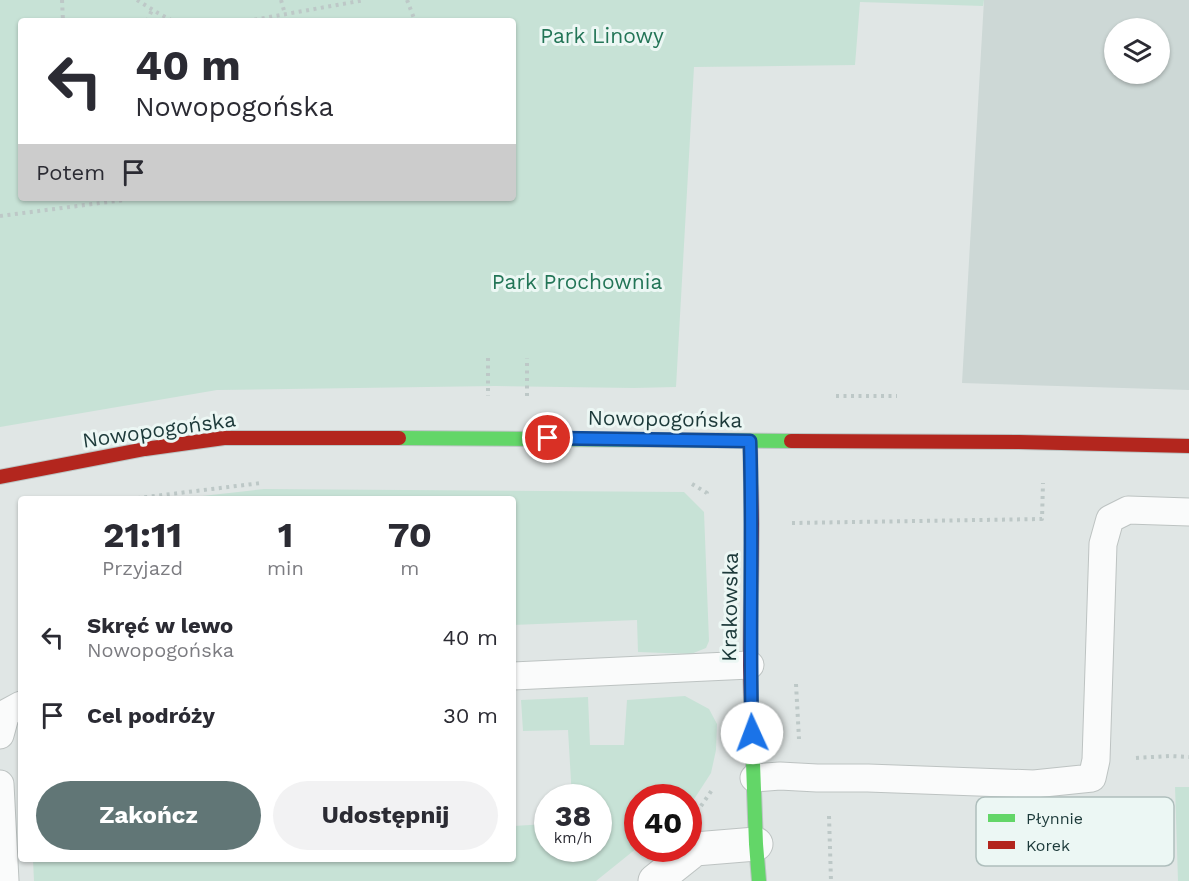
<!DOCTYPE html>
<html lang="pl">
<head>
<meta charset="utf-8">
<style>
	body { margin:0; font-family:"Work Sans",sans-serif; background:#f2f2f3; color:#2b2b33; height:100vh; display:flex; flex-direction:column; font-size:22px; white-space:nowrap }
	* { box-sizing:border-box; margin:0 }
	p { font-size:20px; color:#7c7c81 }
	.icon { flex:none; width:33px; height:33px; fill:none; stroke:currentColor; stroke-width:2; stroke-linecap:round; stroke-linejoin:round }
	.map { position:relative; flex:1; overflow:hidden }
	.sheet { position:absolute; left:18px; top:496px; width:498px; height:366px; display:flex; flex-direction:column; background:#fff; border-radius:6px; box-shadow:0 2px 4px #0004 }
	.sheet>* { flex:none }
	.guide { position:absolute; left:18px; top:18px; width:498px; height:183px; border-radius:6px; box-shadow:0 2px 4px #0004; background:#fff; color:#2b2b33; overflow:hidden }
	.controls { position:absolute; left:1104px; top:18px; display:grid; gap:12px }
	.controls a { display:grid; place-items:center; width:66px; height:66px; border-radius:50%; background:#fff; box-shadow:0 2px 4px #0004; font-size:30px }
	.speed { position:absolute; left:534px; top:784px; display:flex; gap:12px; font-size:30px; font-weight:700; text-align:center }
	.speed>* { display:grid; place-content:center; width:78px; height:78px; border-radius:50%; background:#fff; box-shadow:0 2px 4px #0004; line-height:1 }
	.speed small { font-size:15px; font-weight:400 }
	.speed .limit { border:9px solid #d22; background:#fff; color:#111 }
	.pin { position:absolute; display:grid; place-items:center; width:51px; height:51px; color:#fff; margin:-26px; border:3px solid #fff; border-radius:50%; box-shadow:0 2px 6px #0007 }
	.me { position:absolute; width:66px; margin:-33px; rotate:358deg; stroke-linejoin:round; filter:drop-shadow(0 0 4px #0008) }
	.turn { display:flex; align-items:center; gap:21px; height:126px; padding:0 18px; font-size:27px }
	.turn .icon { width:78px; height:78px; stroke-width:2.5 }
	.turn b { display:block; font-size:42px; line-height:51px }
	.then { display:flex; align-items:center; height:57px; padding:0 18px; background:#0003; gap:12px; font-size:22px }
	.eta { display:flex; justify-content:space-evenly; align-items:center; height:102px; text-align:center }
	.eta b { font-size:36px; font-weight:700; line-height:42px }
	.action { display:flex; gap:12px; margin-top:auto; padding:12px 18px }
	.action a { flex:1; height:69px; border-radius:36px; background:#617676; color:#fff; font-size:24px; font-weight:700; line-height:69px; text-align:center }
	.action a+a { background:#f2f2f3; color:#2b2b33 }
	ul { padding:0; list-style:none }
	li { display:flex; align-items:center; gap:18px; height:78px; padding:0 18px }
	li div { flex:1 }
	li b { display:block; font-size:22px }
	li em { font-style:normal }
	.map>svg:first-child { display:block }
</style>
</head>
<body>
<div class="map">
<svg width="1189" height="881" viewBox="0 0 1189 881">
	<rect width="100%" height="100%" fill="#e0e6e5"/>
	<path fill="#cdd8d6" fill-rule="evenodd" d="M984,0H1189V390L962,383ZM1114,28H1160V74H1114Z"/>
	<g fill="#c7e2d6" fill-rule="evenodd">
		<path d="M0,0H984L983,6L860,2L855,65L694,67L676,387L634,388L495,386L217,390L0,427ZM21,21H513V198H21Z"/>
		<path d="M264,489L684,492L704,512L709,641L706,648L691,654L638,652L637,620L513,625V500L175,499Z"/>
		<path d="M685,696L709,709L717,724L716,750L711,773L689,807L688,798H638L637,848L596,881H34L33,860H513V826L547,824L548,849H598V798H572L568,730L523,731L521,700L588,697L590,745H624L627,700Z"/>
		<path d="M1175,787H1189V881H1178Z"/>
	</g>
	<g fill="none" stroke-linecap="round" stroke-linejoin="round">
		<g stroke="#bdc3c2" stroke-width="29">
			<g id="lane">
				<path d="M513,676L750,665"/>
				<path d="M0,735L6,713L21,705"/>
				<path d="M754,778L780,776L817,778H868L1034,784L1092,778L1096,760L1103,544L1110,519L1128,510L1189,512"/>
				<path d="M0,784L5,881"/>
			</g>
		</g>
		<g stroke="#bdc3c2" stroke-width="35">
			<path id="street" d="M655,881L695,849L756,844"/>
		</g>
		<g stroke="#bbc4c3" stroke-width="16">
			<g id="fast">
				<path d="M399,438L791,441"/>
				<path d="M752,736L756,844L759,881"/>
			</g>
		</g>
		<g stroke="#bbc4c3" stroke-width="16">
			<g id="jam">
				<path d="M750,441L752,524L750,665L752,736"/>
				<path d="M791,441L1019,442L1189,446"/>
				<path d="M0,477L145,449L224,438H399"/>
			</g>
		</g>
		<g stroke="#bdc8c7" stroke-width="4" stroke-dasharray="3 4.5" stroke-linecap="butt">
			<path d="M62,0L63,21"/>
			<path d="M137,0L158,13L173,21"/>
			<path d="M281,0L285,14"/>
			<path d="M407,0L415,21"/>
			<path d="M147,21L152,10"/>
			<path d="M247,21L365,0"/>
			<path d="M0,216L124,200L125,198"/>
			<path d="M488,358V396"/>
			<path d="M527,396V358"/>
			<path d="M836,396H897"/>
			<path d="M692,484L707,493V495"/>
			<path d="M122,500L261,483"/>
			<path d="M792,523L1042,519L1043,483"/>
			<path d="M796,684L799,739"/>
			<path d="M1136,758L1169,756L1189,757"/>
			<path d="M701,806L712,790"/>
			<path d="M829,816L831,881"/>
		</g>
		<use href="#lane" stroke="#fafbfb" stroke-width="27"/>
		<use href="#street" stroke="#fafbfb" stroke-width="33"/>
		<use href="#fast" stroke="#63d668" stroke-width="14"/>
		<use href="#jam" stroke="#b3261e" stroke-width="14"/>
	</g>
	<g fill="none" stroke-linecap="round" stroke-linejoin="round">
		<g stroke="#114b97" stroke-width="15">
			<path id="route" d="M548,438L750,441C753,539 749,636 752,733"/>
		</g>
		<use href="#route" stroke="#1a73e8" stroke-width="10"/>
	</g>
	<g text-anchor="middle" stroke-width="6" stroke-linejoin="round" paint-order="stroke">
		<g font-size="21" fill="#237557" stroke="#ecf7f4">
			<text x="602" y="43">Park Linowy</text>
			<text x="577" y="289">Park Prochownia</text>
		</g>
		<g font-size="21" fill="#1d3a3a" stroke="#ecf7f4">
			<text transform="translate(665 419) rotate(1)" y="7">Nowopogońska</text>
			<text transform="translate(159 430) rotate(-8)" y="7">Nowopogońska</text>
			<text transform="translate(730 607) rotate(-89)" y="7">Krakowska</text>
		</g>
	</g>
	<rect x="976" y="797" width="198" height="69" rx="9" fill="#ecf7f4" stroke="#aebebc" stroke-width="1.5"/>
	<rect x="988" y="814" width="27" height="8" fill="#63d668"/>
	<rect x="988" y="841" width="27" height="8" fill="#b3261e"/>
	<g font-size="16" fill="#1d3a3a">
		<text x="1026" y="824">Płynnie</text>
		<text x="1026" y="851">Korek</text>
	</g>
</svg>
<div class="controls">
<a><svg class="icon" aria-label="layers" viewBox="0 0 24 24"><path d="M12 4l9 5-9 5-9-5zM3 14l9 5 9-5"/></svg></a>
</div>
<div class="speed"><div>38<small>km/h</small></div><div class="limit">40</div></div>
<div class="pin" style="left:548px;top:438px;background:#d93025"><svg class="icon" aria-label="arrive" viewBox="0 0 24 24"><path d="M6 21V4h12l-3 4 3 4H6"/></svg></div>
<svg class="me" style="left:752px;top:733px" viewBox="-20 -20 40 40"><circle r="19" fill="#fff"/><path d="M0-13L10 11 0 6-10 11z" fill="#1a73e8"/></svg>
<div class="guide">
<div class="turn"><svg class="icon" aria-label="left" viewBox="0 0 24 24"><path d="M17 20v-9H6M10 6l-5 5 5 5"/></svg><div><b>40 m</b>Nowopogońska</div></div>
<div class="then">Potem<svg class="icon" aria-label="arrive" viewBox="0 0 24 24"><path d="M6 21V4h12l-3 4 3 4H6"/></svg></div>
</div>
<section class="sheet">
<div class="eta">
<div><b>21:11</b><p>Przyjazd</p></div>
<div><b>1</b><p>min</p></div>
<div><b>70</b><p>m</p></div>
</div>
<ul>
<li><svg class="icon" aria-label="left" viewBox="0 0 24 24"><path d="M17 20v-9H6M10 6l-5 5 5 5"/></svg><div><b>Skręć w lewo</b><p>Nowopogońska</p></div><em>40 m</em></li>
<li><svg class="icon" aria-label="arrive" viewBox="0 0 24 24"><path d="M6 21V4h12l-3 4 3 4H6"/></svg><div><b>Cel podróży</b></div><em>30 m</em></li>
</ul>
<div class="action"><a>Zakończ</a><a>Udostępnij</a></div>
</section>
</div>
</body>
</html>
